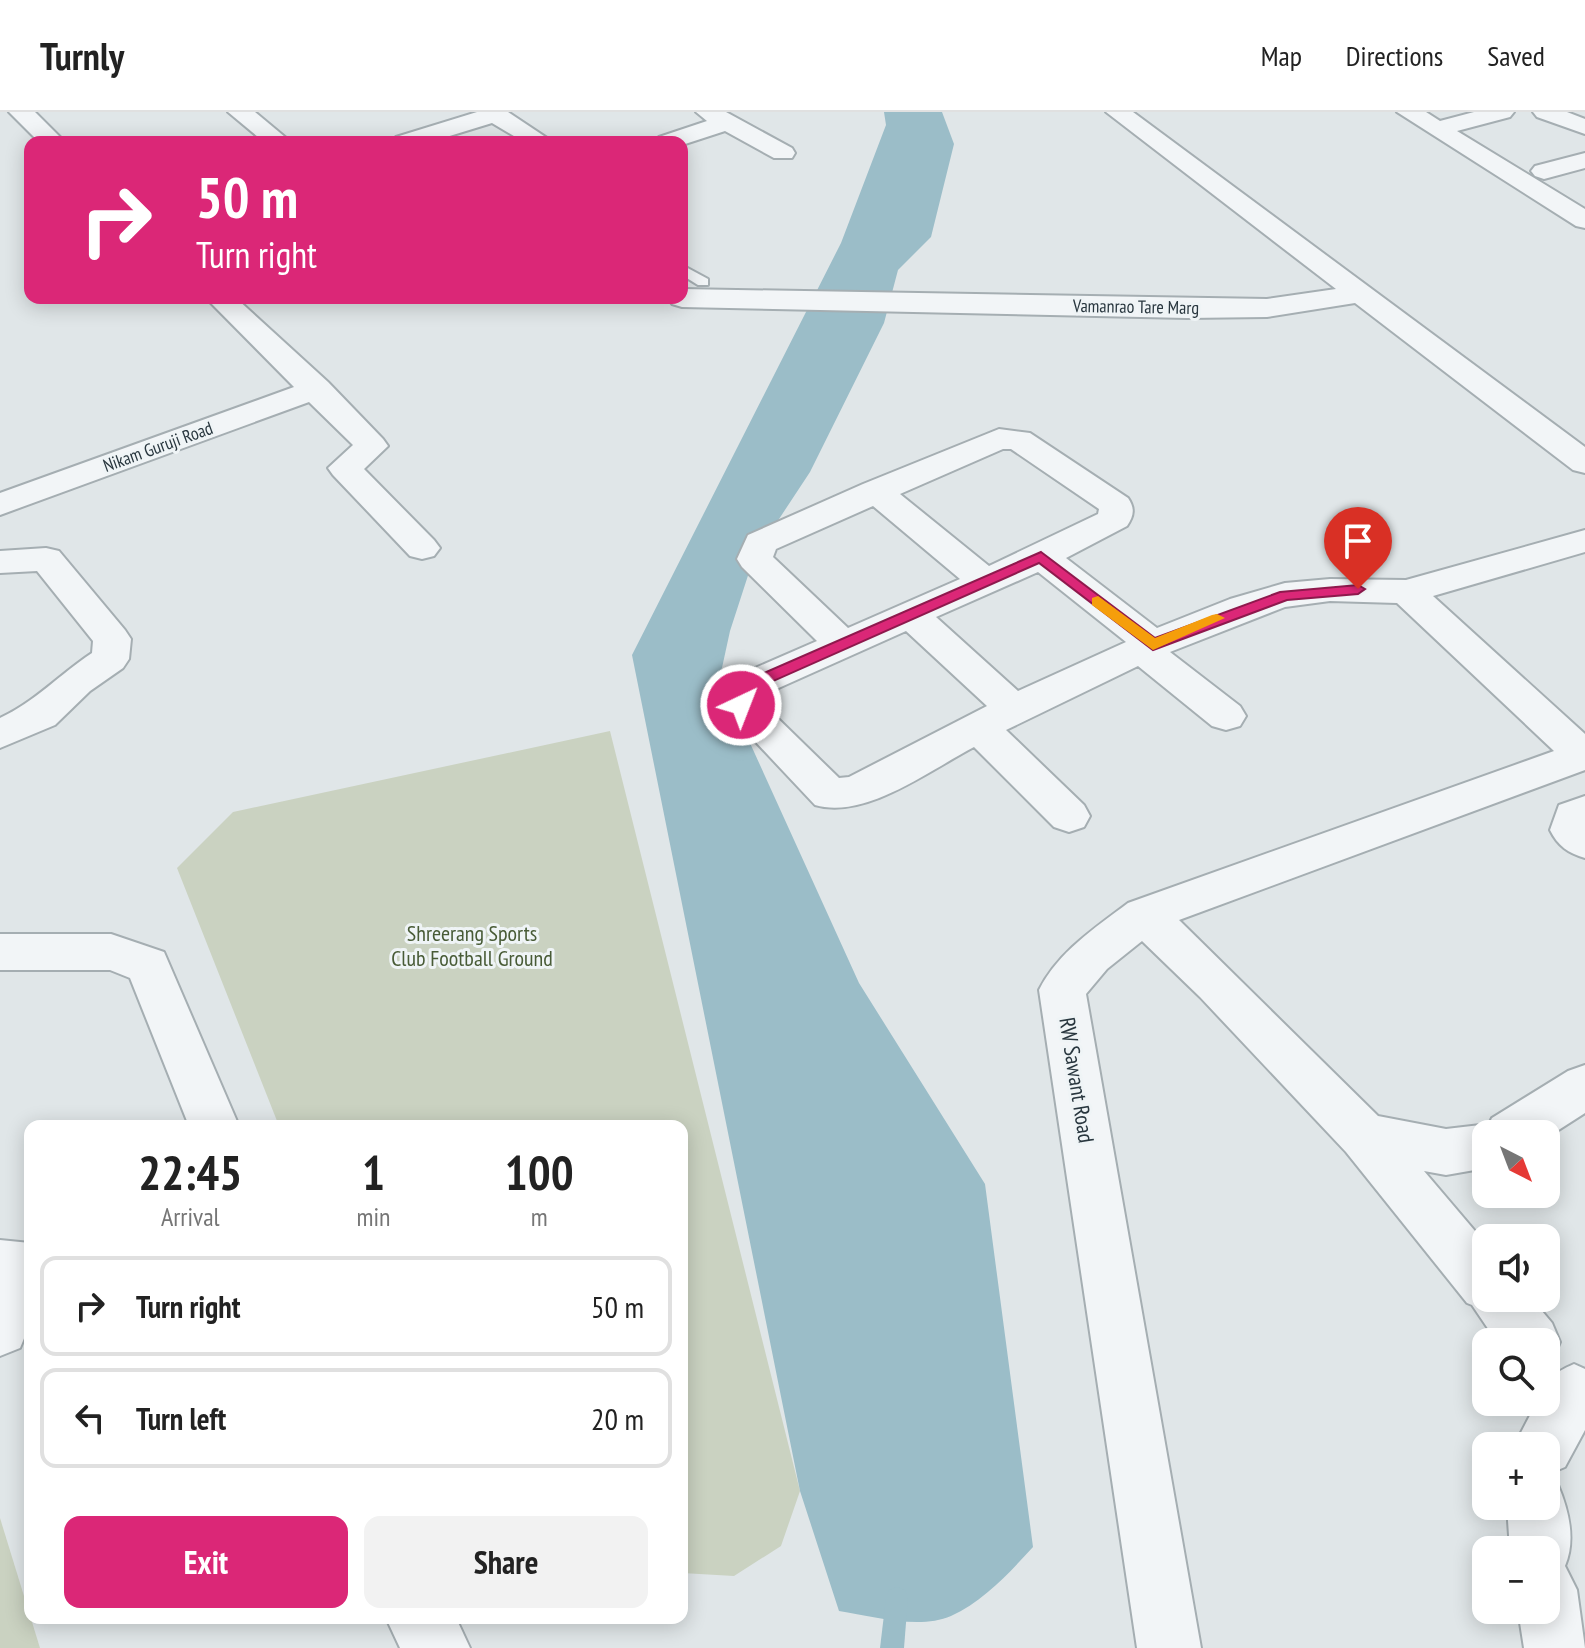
<!DOCTYPE html>
<html lang="en">
<head>
<meta charset="utf-8">
<style>
	body { margin:0; font-family:"PT Sans Narrow",sans-serif; background:#f2f2f2; color:#222; height:100vh; display:flex; flex-direction:column; font-size:30px; white-space:nowrap }
	* { box-sizing:border-box; margin:0 }
	p { font-size:26px; color:#767676 }
	.icon { flex:none; width:44px; height:44px; fill:none; stroke:currentColor; stroke-width:2; stroke-linecap:round; stroke-linejoin:round }
	.map { position:relative; flex:1; overflow:hidden }
	.drawer { position:absolute; left:24px; top:1008px; width:664px; height:504px; display:flex; flex-direction:column; background:#fff; border-radius:16px; box-shadow:0 4px 20px #0003 }
	.drawer>* { flex:none }
	.guide { position:absolute; left:24px; top:24px; width:664px; height:168px; border-radius:16px; box-shadow:0 4px 20px #0003; background:#db2777; color:#fff; overflow:hidden }
	.needle { width:52px; rotate:138deg }
	.controls { position:absolute; left:1472px; top:1008px; display:grid; gap:16px }
	.controls a { display:grid; place-items:center; width:88px; height:88px; border-radius:16px; background:#fff; box-shadow:0 4px 20px #0003; font-size:40px }
	.pin { position:absolute; display:grid; place-items:center; width:68px; height:68px; color:#fff; margin:-82px -34px; border-radius:50% 50% 50% 0; rotate:-45deg; box-shadow:0 0 8px #0007 }
	.pin .icon { rotate:45deg }
	.me { position:absolute; width:88px; margin:-44px; rotate:43deg; stroke-linejoin:round; filter:drop-shadow(0 0 6px #0008) }
	.turn { display:flex; align-items:center; gap:28px; height:168px; padding:0 40px; font-size:36px }
	.turn .icon { width:104px; height:104px; stroke-width:2.5 }
	.turn b { display:block; font-size:56px; line-height:68px }
	.eta { display:flex; justify-content:space-evenly; align-items:center; height:136px; text-align:center }
	.eta b { font-size:48px; font-weight:700; line-height:56px }
	.button { display:flex; gap:16px; margin-top:auto; padding:16px 40px }
	.button a { flex:1; height:92px; border-radius:16px; background:#db2777; color:#fff; font-size:32px; font-weight:700; line-height:92px; text-align:center }
	.button a+a { background:#f2f2f2; color:#222 }
	ul { padding:0; list-style:none }
	li { display:flex; align-items:center; gap:24px; height:100px; margin:0 16px 12px; padding:0 24px; border:4px solid #e0e0e0; border-radius:16px }
	li div { flex:1 }
	li b { display:block; font-size:30px }
	li em { font-style:normal }
	header { display:flex; align-items:center; gap:48px; box-sizing:border-box; height:112px; padding:0 40px; background:#fff; border-bottom:2px solid #e0e0e0 }
	header strong { font-size:38px }
	nav { display:flex; gap:44px; margin-inline-start:auto; font-size:28px }
	.map>svg:first-child { display:block }
</style>
</head>
<body>
<header>
<strong>Turnly</strong>
<nav><a>Map</a><a>Directions</a><a>Saved</a></nav>
</header>
<div class="map">
<svg width="1585" height="1536" viewBox="0 0 1585 1536">
	<rect width="100%" height="100%" fill="#e0e6e8"/>
	<g fill="#cad2c1">
		<path d="M610,619L800,1379L781,1434L734,1464L682,1461V1014H279L177,756L233,700Z"/>
		<path d="M0,1406L40,1536H0Z"/>
	</g>
	<path fill="#9bbdc8" d="M884,0H942L954,32L931,125L898,158L884,211L810,360L754,445L730,519L720,565L859,871L985,1072L1033,1435C1010,1460 984,1489 951,1504C919,1518 872,1504 839,1499L800,1379L632,543L841,131L886,13Z"/>
	<g fill="none" stroke-linecap="round" stroke-linejoin="round">
		<path fill="#9bbdc8" fill-rule="evenodd" d="M897,1475L905,1478L908,1486L904,1536H880L886,1486L889,1478Z"/>
		<g stroke="#a5aeb2" stroke-width="4">
			<path id="service" d="M682,153L708,167V173H698L682,163Z"/>
		</g>
		<g stroke="#a5aeb2" stroke-width="4">
			<g id="minor">
				<path d="M9,0H35L65,30H39Z"/>
				<path d="M228,0H255L291,30H264Z"/>
				<path d="M477,0H508L553,30H524L492,11L430,30H393L396,25Z"/>
				<path d="M696,0H726L792,36L795,41L792,46H774L725,19L682,33V30H656L659,25L707,9Z"/>
				<path d="M1106,0H1133L1585,335V361L1573,358L1355,191L1267,205L1187,206L682,195L672,192L668,186H682V177L1267,187L1336,177Z"/>
				<path d="M1397,0H1426L1440,9L1474,0H1514L1510,5L1457,19L1585,97V116L1576,114Z"/>
				<path d="M1533,0H1567L1585,7V22L1537,5Z"/>
				<path d="M1585,41V56L1544,67L1535,64L1531,59L1535,54Z"/>
				<path d="M206,186H236L328,270L383,327L388,334L364,357L434,428L440,436L434,444L422,447L410,444L333,363L328,356L353,333L309,290L0,403V381L294,275Z"/>
				<path d="M999,317L1030,321L1128,386C1135,396 1134,404 1127,414L1066,446L1157,516L1230,487L1285,471L1330,467L1406,468L1585,418V440L1433,484L1585,622V658L1179,808L1378,1004L1446,1017L1489,1012L1492,1006L1568,959L1585,953V1001L1546,1026V1022H1486V1056L1446,1063L1424,1059L1486,1132V1186H1531L1552,1211L1560,1230L1552,1249L1546,1252V1230H1497L1472,1193L1467,1191L1346,1040L1200,885L1142,829L1107,857L1086,882L1201,1536H1137L1039,878C1058,840 1095,816 1128,791L1554,639L1397,491L1330,489L1285,495L1170,540L1240,594L1246,604L1240,614L1226,618L1212,614L1138,554L1006,618L1084,693L1090,704L1084,715L1069,720L1054,715L974,635C930,658 865,708 815,693L721,593L732,566L817,529L742,455L737,447L748,423L863,372ZM1003,337H1011L1099,397L1098,402L989,454L900,382ZM873,394L960,467L848,516L773,445L776,437ZM1038,460L1126,530L1018,579L936,505ZM906,519L987,594L849,665L839,666L761,590L763,583Z"/>
				<path d="M46,436L59,439L125,518L131,527L129,547L123,556L90,579L55,613L0,636V606C35,590 60,562 92,541L93,529L37,459L0,461V439Z"/>
				<path d="M1585,684V746C1568,741 1558,734 1550,718L1559,693Z"/>
				<path d="M0,822H111L164,840L239,1014H189L130,866L110,858H0Z"/>
				<path d="M0,1128L30,1131V1212L20,1236L0,1244Z"/>
				<path d="M1574,1252L1585,1257V1318L1565,1355L1546,1363V1334H1514L1537,1290H1546C1546,1267 1553,1261 1574,1252Z"/>
				<path d="M1546,1367L1558,1373C1569,1399 1576,1428 1565,1454L1577,1478L1585,1536H1524L1518,1498H1546V1438H1510L1507,1394H1546Z"/>
				<path d="M386,1506H456L470,1536H400Z"/>
			</g>
		</g>
		<use href="#service" fill="#f2f5f7" fill-rule="evenodd"/>
		<use href="#minor" fill="#f2f5f7" fill-rule="evenodd"/>
	</g>
	<path fill="#db2777" stroke="#8e194d" stroke-width="2" d="M1041,440L1155,526L1280,480L1358,473L1365,477L1358,482L1287,488L1153,538L1039,451L753,578L747,597L741,598L733,593L741,571Z"/>
	<path fill="#f59e0b" d="M1098,484L1155,526L1212,503L1217,502L1225,506L1153,538L1092,493V486Z"/>
	<g text-anchor="middle" stroke-width="6" stroke-linejoin="round" paint-order="stroke">
		<g font-size="18" fill="#29373f" stroke="#eff4f6">
			<text transform="translate(1136 195) rotate(1)" y="6">Vamanrao Tare Marg</text>
			<text transform="translate(158 335) rotate(-20)" y="6">Nikam Guruji Road</text>
		</g>
		<g font-size="22" fill="#485b36" stroke="#eff4f6">
			<text x="472" y="829">Shreerang Sports<tspan x="472" dy="25">Club Football Ground</tspan></text>
		</g>
		<g font-size="22" fill="#29373f" stroke="#eff4f6">
			<text transform="translate(1077 968) rotate(81)" y="8">RW Sawant Road</text>
		</g>
	</g>
</svg>
<div class="controls">
<a><svg class="needle" viewBox="-14 -14 28 28"><path d="M0-13l5 13h-10z" fill="#e53935"/><path d="M0 13l5-13h-10z" fill="#767676"/></svg></a>
<a><svg class="icon" aria-label="sound" viewBox="0 0 24 24"><path d="M4 9h4l5-4v14l-5-4H4zM17 9q2 3 0 6"/></svg></a>
<a><svg class="icon" aria-label="search" viewBox="0 0 24 24"><circle cx="10" cy="10" r="6"/><path d="M15 15l6 6"/></svg></a>
<a>+</a>
<a>−</a>
</div>
<div class="pin" style="left:1358px;top:477px;background:#d93025"><svg class="icon" aria-label="arrive" viewBox="0 0 24 24"><path d="M6 21V4h12l-3 4 3 4H6"/></svg></div>
<svg class="me" style="left:741px;top:593px" viewBox="-20 -20 40 40"><circle r="17" fill="#db2777" stroke="#fff" stroke-width="3"/><path d="M0-11L8 9 0 5-8 9z" fill="#fff"/></svg>
<div class="guide">
<div class="turn"><svg class="icon" aria-label="right" viewBox="0 0 24 24"><path d="M7 20v-9h11M14 6l5 5-5 5"/></svg><div><b>50 m</b>Turn right</div></div>
</div>
<section class="drawer">
<div class="eta">
<div><b>22:45</b><p>Arrival</p></div>
<div><b>1</b><p>min</p></div>
<div><b>100</b><p>m</p></div>
</div>
<ul>
<li><svg class="icon" aria-label="right" viewBox="0 0 24 24"><path d="M7 20v-9h11M14 6l5 5-5 5"/></svg><div><b>Turn right</b></div><em>50 m</em></li>
<li><svg class="icon" aria-label="left" viewBox="0 0 24 24"><path d="M17 20v-9H6M10 6l-5 5 5 5"/></svg><div><b>Turn left</b></div><em>20 m</em></li>
</ul>
<div class="button"><a>Exit</a><a>Share</a></div>
</section>
</div>
</body>
</html>
